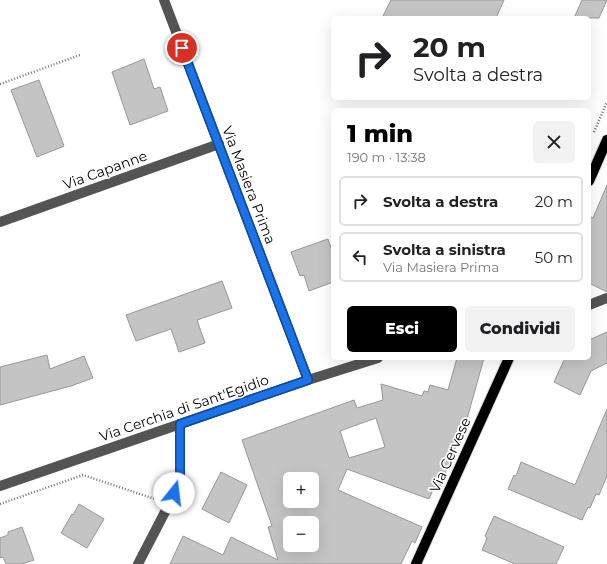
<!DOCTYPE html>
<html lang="it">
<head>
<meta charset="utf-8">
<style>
	body { margin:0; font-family:Montserrat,sans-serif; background:#f2f2f2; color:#202124; height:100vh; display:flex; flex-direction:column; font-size:15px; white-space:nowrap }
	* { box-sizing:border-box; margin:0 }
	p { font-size:13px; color:#757577 }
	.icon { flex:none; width:22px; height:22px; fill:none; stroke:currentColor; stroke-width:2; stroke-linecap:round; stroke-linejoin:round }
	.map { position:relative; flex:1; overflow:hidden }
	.sheet { position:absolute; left:331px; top:108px; width:260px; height:252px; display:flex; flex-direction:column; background:#fff; border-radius:6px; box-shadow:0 4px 16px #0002 }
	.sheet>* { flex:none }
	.top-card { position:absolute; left:331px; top:16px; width:260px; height:84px; border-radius:6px; box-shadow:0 4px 16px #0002; background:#fff; color:#202124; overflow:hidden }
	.controls { position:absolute; left:283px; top:472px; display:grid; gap:8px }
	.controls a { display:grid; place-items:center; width:36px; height:36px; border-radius:6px; background:#fff; box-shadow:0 4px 16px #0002; font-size:20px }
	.pin { position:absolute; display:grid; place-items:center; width:34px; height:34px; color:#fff; margin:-17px; border:2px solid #fff; border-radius:50%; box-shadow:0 1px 4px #0007 }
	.me { position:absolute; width:44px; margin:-22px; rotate:16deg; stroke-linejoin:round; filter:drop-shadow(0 0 3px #0008) }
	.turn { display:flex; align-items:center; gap:14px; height:84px; padding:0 16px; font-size:18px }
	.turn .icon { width:52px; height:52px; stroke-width:2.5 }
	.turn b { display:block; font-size:28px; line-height:34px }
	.round { display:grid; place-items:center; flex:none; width:42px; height:42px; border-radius:6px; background:#f2f2f2 }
	.headline { display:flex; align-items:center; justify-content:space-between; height:68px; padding:0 16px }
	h1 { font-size:24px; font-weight:800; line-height:30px; color:#000 }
	.primary-button { display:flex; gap:8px; margin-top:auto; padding:8px 16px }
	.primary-button a { flex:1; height:46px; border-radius:6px; background:#000; color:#fff; font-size:16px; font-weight:800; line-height:46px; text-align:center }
	.primary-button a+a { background:#f2f2f2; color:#202124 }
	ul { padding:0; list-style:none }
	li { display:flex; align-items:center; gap:12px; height:50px; margin:0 8px 6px; padding:0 8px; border:2px solid #e0e0e0; border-radius:6px }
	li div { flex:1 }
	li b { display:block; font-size:15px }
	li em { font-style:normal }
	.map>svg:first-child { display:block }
</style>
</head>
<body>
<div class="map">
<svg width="607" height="564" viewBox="0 0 607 564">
	<rect width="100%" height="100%" fill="#fff"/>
	<g fill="#c4c4c4" stroke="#989898" fill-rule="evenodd">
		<path d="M391,0H504L496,18H382Z"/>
		<path d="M582,0H607L599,18H574Z"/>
		<path d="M144,59L154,89L160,87L168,111L130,125L112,72Z"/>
		<path d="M39,80L64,146L37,157L11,90Z"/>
		<path d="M607,185V292L589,283V216L593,218Z"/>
		<path d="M328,239L333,254V282L309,291L304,275L300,276L291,252Z"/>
		<path d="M222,281L232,308L197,320L205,343L179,352L171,329L136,341L126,315Z"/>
		<path d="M607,332V363L591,371L580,395L554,382L565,358H589V340Z"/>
		<path d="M47,355L50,369L84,356L93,378L71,386L0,405V367Z"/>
		<path d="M457,358H484L460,444L457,443L440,486L435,485L429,499L347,469L338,490L422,527L415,543L412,541L401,564H170L183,536L223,555L231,537L278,560L268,527L272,526L242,440L354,400L357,408L383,400L381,384L422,396L424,391L428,392L430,385L448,390ZM376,418L385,447L349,458L340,431ZM290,479H312V501H290ZM290,523H312V545H290Z"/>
		<path d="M607,409V476L599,495L596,494L590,508L588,507L582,520L508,489L514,475L516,476L521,462L575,485Z"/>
		<path d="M221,472L247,485L229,523L202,509Z"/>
		<path d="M79,504L104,519L87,548L61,533L72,514L73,515Z"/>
		<path d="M494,516L564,547L556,564H515L482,550L487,538L485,536Z"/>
		<path d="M22,527L34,560L22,564H6L3,557L0,558V538L8,535V532Z"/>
	</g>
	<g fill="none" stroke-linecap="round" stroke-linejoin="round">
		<g stroke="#dbdbdb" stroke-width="12">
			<g id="major">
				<path d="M589,181L607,140"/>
				<path d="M416,564L509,358"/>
			</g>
		</g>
		<g stroke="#767676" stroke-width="2.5" stroke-dasharray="1 2" stroke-linecap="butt">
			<path d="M0,84L80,55"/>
			<path d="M594,132L607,102"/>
			<path d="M0,504L83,475L155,499"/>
		</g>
		<g stroke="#545454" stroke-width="10">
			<path d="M164,0L308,380"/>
			<path d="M0,222L219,144"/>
			<path d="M589,305L607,298"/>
			<path d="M0,486L308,380L378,358"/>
			<path d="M138,564L180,483V424"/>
		</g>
		<use href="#major" stroke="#000" stroke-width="10"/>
	</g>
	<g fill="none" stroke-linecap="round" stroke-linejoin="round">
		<g stroke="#114b97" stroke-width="10">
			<path id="route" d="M174,493L180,483V424L308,380L182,48"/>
		</g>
		<use href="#route" stroke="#1a73e8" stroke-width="7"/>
	</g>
	<g text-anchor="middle" stroke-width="3.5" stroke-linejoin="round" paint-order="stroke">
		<g font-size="14" fill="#000" stroke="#fff">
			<text transform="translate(105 170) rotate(-20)" y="5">Via Capanne</text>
			<text transform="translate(249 185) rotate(69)" y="5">Via Masiera Prima</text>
			<text transform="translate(184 408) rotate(-19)" y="5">Via Cerchia di Sant'Egidio</text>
			<text transform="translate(450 455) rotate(-66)" y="5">Via Cervese</text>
		</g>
	</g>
</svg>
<div class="controls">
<a>+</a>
<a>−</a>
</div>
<div class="pin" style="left:182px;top:48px;background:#d93025"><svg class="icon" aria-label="arrive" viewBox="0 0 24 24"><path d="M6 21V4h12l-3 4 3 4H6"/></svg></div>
<svg class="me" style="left:174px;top:493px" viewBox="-20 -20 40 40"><circle r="19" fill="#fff"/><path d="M0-13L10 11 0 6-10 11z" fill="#1a73e8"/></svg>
<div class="top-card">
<div class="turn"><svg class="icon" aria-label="right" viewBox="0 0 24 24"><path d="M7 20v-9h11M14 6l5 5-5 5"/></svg><div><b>20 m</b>Svolta a destra</div></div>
</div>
<section class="sheet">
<div class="headline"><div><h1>1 min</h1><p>190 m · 13:38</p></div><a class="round"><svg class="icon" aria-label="close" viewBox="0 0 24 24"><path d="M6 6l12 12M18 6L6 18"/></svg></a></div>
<ul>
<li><svg class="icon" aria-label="right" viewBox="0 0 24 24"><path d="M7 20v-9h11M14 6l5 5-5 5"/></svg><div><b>Svolta a destra</b></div><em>20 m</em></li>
<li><svg class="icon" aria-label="left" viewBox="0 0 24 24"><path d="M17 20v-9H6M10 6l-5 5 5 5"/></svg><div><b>Svolta a sinistra</b><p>Via Masiera Prima</p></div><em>50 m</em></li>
</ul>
<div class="primary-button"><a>Esci</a><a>Condividi</a></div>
</section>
</div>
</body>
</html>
